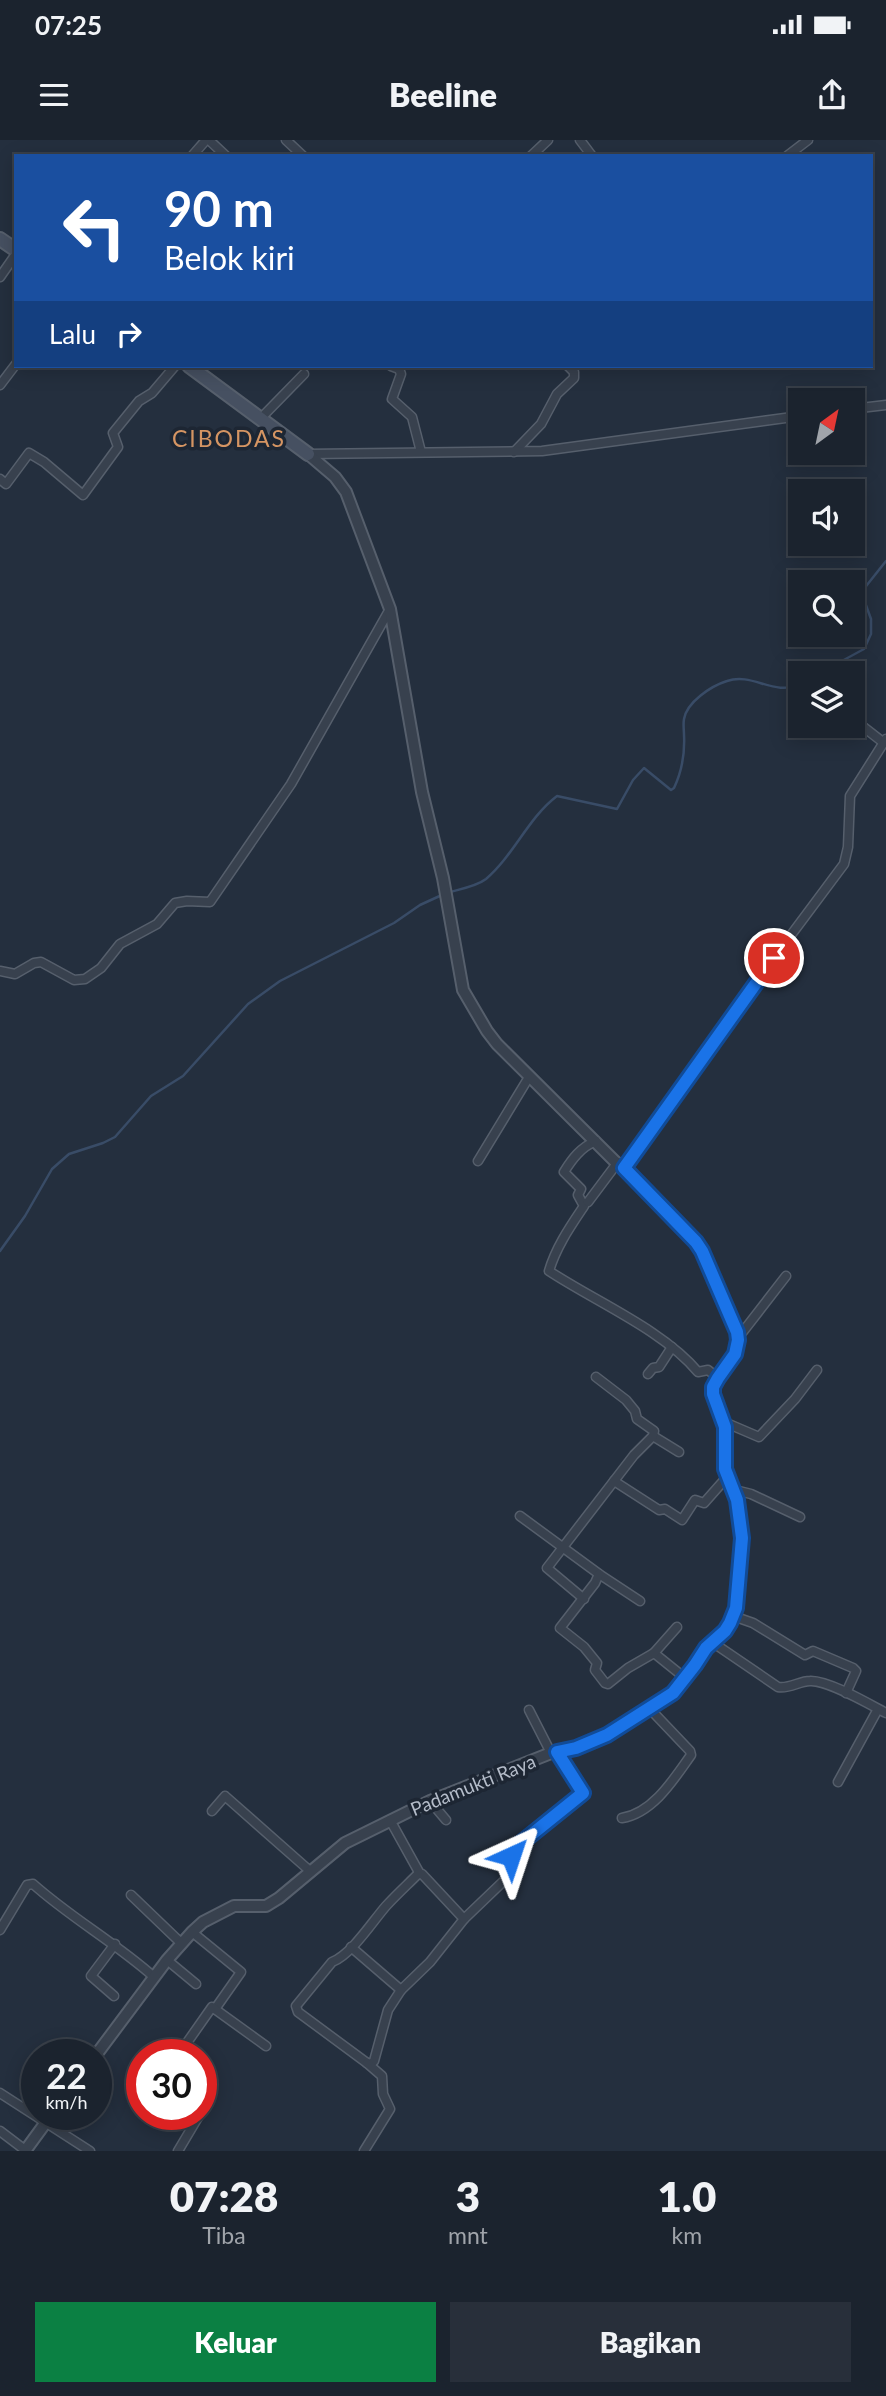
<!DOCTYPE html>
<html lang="id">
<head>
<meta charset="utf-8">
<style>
	body { margin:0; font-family:Lato,sans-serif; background:#282f3a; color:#f1f3f6; height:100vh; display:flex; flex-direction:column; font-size:26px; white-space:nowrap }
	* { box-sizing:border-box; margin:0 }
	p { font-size:23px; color:#a0a4aa }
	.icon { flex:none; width:38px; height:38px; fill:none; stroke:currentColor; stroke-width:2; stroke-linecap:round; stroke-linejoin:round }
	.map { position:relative; height:2011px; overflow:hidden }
	.drawer { display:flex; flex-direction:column; background:#1b232e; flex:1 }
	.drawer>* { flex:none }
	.guide { position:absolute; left:14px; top:14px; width:859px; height:214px; border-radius:0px; box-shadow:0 4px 18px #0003,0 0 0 2px #39404a; background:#1a4fa0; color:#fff; overflow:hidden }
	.needle { width:46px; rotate:33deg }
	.controls { position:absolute; left:788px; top:248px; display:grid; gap:14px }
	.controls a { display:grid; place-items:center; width:77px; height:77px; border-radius:0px; background:#1b232e; box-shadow:0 4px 18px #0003,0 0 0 2px #39404a; font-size:35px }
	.speed { position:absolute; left:21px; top:1899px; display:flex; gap:14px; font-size:35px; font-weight:700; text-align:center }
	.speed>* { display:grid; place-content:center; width:91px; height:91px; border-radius:50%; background:#1b232e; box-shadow:0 4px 18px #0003,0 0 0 2px #39404a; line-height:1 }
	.speed small { font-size:18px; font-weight:400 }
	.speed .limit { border:10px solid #d22; background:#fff; color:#111 }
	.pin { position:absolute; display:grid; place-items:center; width:60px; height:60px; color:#fff; margin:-30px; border:4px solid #fff; border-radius:50%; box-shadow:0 2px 7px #0007 }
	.me { position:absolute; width:77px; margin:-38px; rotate:42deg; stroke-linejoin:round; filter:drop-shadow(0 0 5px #0008) }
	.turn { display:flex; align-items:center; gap:24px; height:147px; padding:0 35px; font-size:32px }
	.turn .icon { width:91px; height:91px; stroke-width:2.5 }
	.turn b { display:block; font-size:49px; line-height:60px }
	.then { display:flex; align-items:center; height:66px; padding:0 35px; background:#0003; gap:14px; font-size:26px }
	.eta { display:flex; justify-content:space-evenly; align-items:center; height:119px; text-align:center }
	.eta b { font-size:42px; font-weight:800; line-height:49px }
	.button { display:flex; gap:14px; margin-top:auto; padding:14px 35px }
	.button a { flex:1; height:80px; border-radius:0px; background:#0b8043; color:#fff; font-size:28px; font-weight:800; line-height:80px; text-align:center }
	.button a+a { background:#282f3a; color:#f1f3f6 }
	.status { display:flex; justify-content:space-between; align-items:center; height:49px; padding:0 35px; background:#1b232e; direction:ltr }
	.status svg { height:19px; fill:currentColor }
	header { display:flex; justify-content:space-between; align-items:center; height:91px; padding:0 35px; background:#1b232e; font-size:32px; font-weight:800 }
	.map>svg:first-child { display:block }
</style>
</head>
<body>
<div class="status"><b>07:25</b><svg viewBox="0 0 49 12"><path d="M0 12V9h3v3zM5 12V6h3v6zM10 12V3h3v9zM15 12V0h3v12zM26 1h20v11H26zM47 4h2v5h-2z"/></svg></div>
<header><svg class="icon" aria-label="menu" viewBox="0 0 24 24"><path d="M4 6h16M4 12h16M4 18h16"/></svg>Beeline<svg class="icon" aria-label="share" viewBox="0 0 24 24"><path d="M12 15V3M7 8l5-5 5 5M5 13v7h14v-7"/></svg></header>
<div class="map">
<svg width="886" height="2011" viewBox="0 0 886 2011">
	<rect width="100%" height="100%" fill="#242f3e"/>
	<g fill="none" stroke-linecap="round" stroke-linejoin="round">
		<g stroke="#394c67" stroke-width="2.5">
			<path d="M818,534L864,509L871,494V479L863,457V450L886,421"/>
			<path d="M450,752C461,749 477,746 486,739C514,715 528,678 557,656L617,669L633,640L644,628L671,650L674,648C682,631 685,614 684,595C684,590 683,585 684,579C687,562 711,546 727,541C753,532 774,557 800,544"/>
			<path d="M0,1111L25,1076L52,1029L69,1014L103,1003L115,997L151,956L183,936L248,864L280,841L394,783L420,765L444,754"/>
		</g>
		<g stroke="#565f6c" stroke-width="11">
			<g id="minor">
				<path d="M209,0L226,16"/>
				<path d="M286,0L303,16"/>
				<path d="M580,0L592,16"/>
				<path d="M192,16L206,0"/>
				<path d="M531,16L548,0"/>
				<path d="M787,16L808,0"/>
				<path d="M0,137L16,114"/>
				<path d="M391,226L399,229L401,234L392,259L412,277L421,312"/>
				<path d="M0,245L16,224"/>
				<path d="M852,269L886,265"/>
				<path d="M260,279L304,234"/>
				<path d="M514,312L541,284L557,254L574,238V232L568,226"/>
				<path d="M308,314L542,311L800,276"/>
				<path d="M0,339L6,344L29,313L44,322L83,355L118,307L113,293L139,261L152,253L175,226"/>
				<path d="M852,578L884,603"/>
				<path d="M0,831L15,834L34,823L41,822L74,840L85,839L101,828L120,804L157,784L175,763L187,761L210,762L291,644L390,469"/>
				<path d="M596,1001C581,1007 572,1019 564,1032L581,1049L578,1055L584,1066C570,1087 556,1107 549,1131C596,1162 663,1190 698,1232L708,1230L718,1238"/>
				<path d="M478,1021L529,937"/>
				<path d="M624,1028L744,858L844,724L848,707L850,656L886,599"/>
				<path d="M588,1062L618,1022"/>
				<path d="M738,1198L786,1136"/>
				<path d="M648,1234L653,1228L659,1227L672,1207"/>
				<path d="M724,1282L759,1297L795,1259L817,1230"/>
				<path d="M653,1296L679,1312"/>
				<path d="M614,1341L659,1370L665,1369L682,1380L695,1360L704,1363L727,1337"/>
				<path d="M731,1349L751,1354L800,1377"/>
				<path d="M520,1376L599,1434L640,1461"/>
				<path d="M599,1434L595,1443L560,1488L584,1507L597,1523L595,1530L605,1543L608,1544L628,1528L654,1513L685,1538"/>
				<path d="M584,1459L547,1428L634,1315L653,1296L654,1291L637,1279L635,1271L626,1260L596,1237"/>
				<path d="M733,1476L753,1483L805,1515L813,1511L853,1528L856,1531L846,1553"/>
				<path d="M712,1502L778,1547C790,1549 799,1541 810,1541C828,1540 869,1564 886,1573"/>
				<path d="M654,1513L677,1487"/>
				<path d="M529,1570L551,1613"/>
				<path d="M838,1642L878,1569"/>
				<path d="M430,1661L446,1680"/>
				<path d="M212,1671L225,1656L310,1731"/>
				<path d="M622,1678C653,1673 674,1639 691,1615L690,1611L650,1569"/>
				<path d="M390,1680L420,1734"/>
				<path d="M131,1755L181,1803"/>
				<path d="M0,1790L27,1745L33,1744C71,1778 116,1803 154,1837"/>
				<path d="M192,1792L241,1832L215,1869"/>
				<path d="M351,1807L401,1850L430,1822L464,1779"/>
				<path d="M167,1820L196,1844"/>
				<path d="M401,1850L388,1870L374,1921L371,1924L367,1923L298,1872L296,1866L332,1822C352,1814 372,1782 386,1766C396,1755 407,1745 418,1734H422L464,1779L510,1735L511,1713L516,1707L583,1653L557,1612"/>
				<path d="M114,1856L91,1836L115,1804"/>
				<path d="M179,1914L212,1867L266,1906"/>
				<path d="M0,1953L90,2011"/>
				<path d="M0,1991L25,2010"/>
				<path d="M178,2011L200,1974"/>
				<path d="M364,2011L390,1969L383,1954L382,1936L367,1923"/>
			</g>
		</g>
		<g stroke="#565f6c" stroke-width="14">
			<g id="tertiary">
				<path d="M96,1915L167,1820L192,1792L203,1782L234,1766H266L279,1758L345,1703L430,1661L551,1613L576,1608L607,1595L673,1554L695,1525L706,1508L725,1491L736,1468L742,1398L737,1360L725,1329V1287L713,1254V1247L718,1238L735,1214L738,1200L737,1192L702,1111L696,1102L497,904L487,891L463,850L443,738L422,652L390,469L346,352L335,337L308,314"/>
				<path d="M25,2011L52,1974"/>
			</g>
		</g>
		<g stroke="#565f6c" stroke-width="16">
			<g id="secondary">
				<path d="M0,99L16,110"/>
				<path d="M189,226L308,314"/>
			</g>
		</g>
		<use href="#minor" stroke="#38414e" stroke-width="8"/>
		<use href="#tertiary" stroke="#38414e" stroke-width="10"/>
		<use href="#secondary" stroke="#465061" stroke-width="12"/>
	</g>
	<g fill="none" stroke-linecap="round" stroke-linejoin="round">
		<g stroke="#114b97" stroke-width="18">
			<path id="route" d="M511,1716L516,1707L583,1653L557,1612L576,1608L607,1595L673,1553L695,1525L706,1508L725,1491L730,1483L736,1468L742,1398L737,1360L725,1329V1287L713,1254V1247L718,1238L735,1214L738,1200L737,1192L702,1111L696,1102L624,1028L774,818"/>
		</g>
		<use href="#route" stroke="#1a73e8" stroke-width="12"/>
	</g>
	<g text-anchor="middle" stroke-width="7" stroke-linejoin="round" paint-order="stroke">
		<g font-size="19" fill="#b4bcc9" stroke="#1d2633">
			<text transform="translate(473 1645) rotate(-22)" y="7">Padamukti Raya</text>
		</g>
		<g font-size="23" letter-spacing="2" fill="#d59563" stroke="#1d2633">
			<text x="229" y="307">CIBODAS</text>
		</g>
	</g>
</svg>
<div class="controls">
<a><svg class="needle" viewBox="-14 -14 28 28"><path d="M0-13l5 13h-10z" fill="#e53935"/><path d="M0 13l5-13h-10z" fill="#a0a4aa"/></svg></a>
<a><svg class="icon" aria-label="sound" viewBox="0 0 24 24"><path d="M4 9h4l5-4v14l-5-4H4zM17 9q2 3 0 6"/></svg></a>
<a><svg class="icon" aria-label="search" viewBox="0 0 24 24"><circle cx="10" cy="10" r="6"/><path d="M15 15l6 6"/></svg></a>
<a><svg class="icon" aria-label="layers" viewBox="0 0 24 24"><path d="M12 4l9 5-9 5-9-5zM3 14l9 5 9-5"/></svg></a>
</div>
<div class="speed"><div>22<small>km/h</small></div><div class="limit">30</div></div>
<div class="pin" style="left:774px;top:818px;background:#d93025"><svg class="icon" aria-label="arrive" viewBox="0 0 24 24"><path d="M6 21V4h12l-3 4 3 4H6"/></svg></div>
<svg class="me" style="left:511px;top:1716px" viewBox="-20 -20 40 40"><path d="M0-17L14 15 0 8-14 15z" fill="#1a73e8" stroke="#fff" stroke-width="4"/></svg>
<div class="guide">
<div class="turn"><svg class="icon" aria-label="left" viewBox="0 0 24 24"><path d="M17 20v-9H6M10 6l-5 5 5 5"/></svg><div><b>90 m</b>Belok kiri</div></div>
<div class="then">Lalu<svg class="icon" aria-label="right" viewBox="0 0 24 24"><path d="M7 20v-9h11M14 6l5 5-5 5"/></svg></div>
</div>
</div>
<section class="drawer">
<div class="eta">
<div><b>07:28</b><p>Tiba</p></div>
<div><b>3</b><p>mnt</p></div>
<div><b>1.0</b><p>km</p></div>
</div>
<div class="button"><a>Keluar</a><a>Bagikan</a></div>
</section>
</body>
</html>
